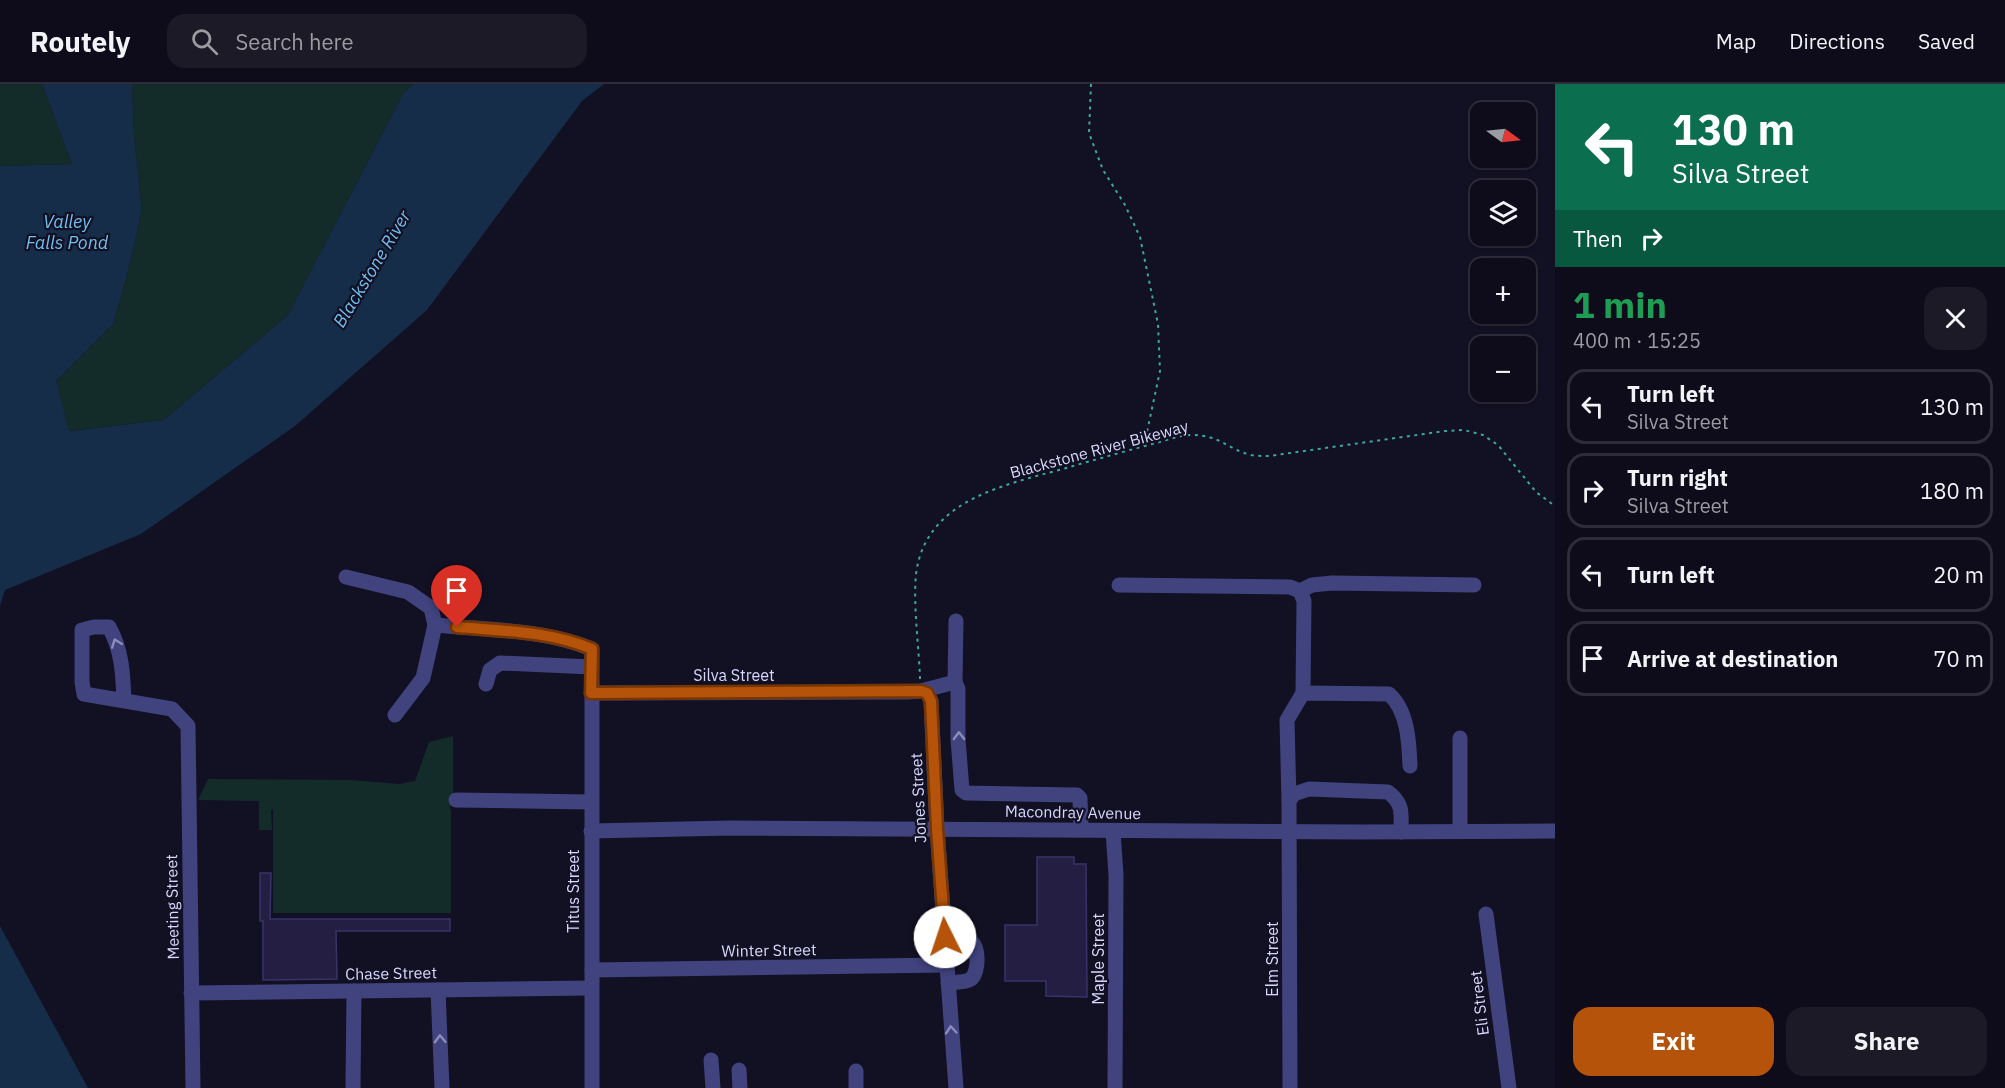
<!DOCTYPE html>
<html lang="en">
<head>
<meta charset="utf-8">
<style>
	body { margin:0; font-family:"IBM Plex Sans",sans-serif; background:#1c1a27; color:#f1f3f6; height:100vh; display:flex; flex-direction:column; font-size:22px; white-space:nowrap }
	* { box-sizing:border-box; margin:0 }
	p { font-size:20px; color:#9b9ba2 }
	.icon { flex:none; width:33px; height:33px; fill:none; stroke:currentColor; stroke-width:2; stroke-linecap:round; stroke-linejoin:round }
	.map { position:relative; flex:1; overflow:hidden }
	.details { display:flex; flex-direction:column; background:#0e0c1a; width:450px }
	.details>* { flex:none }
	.guide { background:#0b6e4f; color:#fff; overflow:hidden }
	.needle { width:39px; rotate:105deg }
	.tools { position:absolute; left:1470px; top:18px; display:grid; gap:12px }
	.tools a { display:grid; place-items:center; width:66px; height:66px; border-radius:12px; background:#0e0c1a; box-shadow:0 2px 4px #0004,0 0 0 2px #2e2c39; font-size:30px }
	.pin { position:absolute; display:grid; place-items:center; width:51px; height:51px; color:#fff; margin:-62px -26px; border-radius:50% 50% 50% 0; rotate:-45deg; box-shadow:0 0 6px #0007 }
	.pin .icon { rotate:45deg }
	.me { position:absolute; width:66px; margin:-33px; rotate:356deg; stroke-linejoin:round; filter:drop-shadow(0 0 4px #0008) }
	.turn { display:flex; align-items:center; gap:21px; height:126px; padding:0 18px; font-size:27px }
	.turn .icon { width:78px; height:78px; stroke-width:2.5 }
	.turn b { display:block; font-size:42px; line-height:51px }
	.then { display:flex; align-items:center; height:57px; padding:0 18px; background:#0003; gap:12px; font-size:22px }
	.round { display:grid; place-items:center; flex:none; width:63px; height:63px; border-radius:18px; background:#1c1a27 }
	.summary { display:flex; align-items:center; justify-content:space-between; height:102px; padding:0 18px }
	h1 { font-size:36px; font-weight:700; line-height:45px; color:#1e9e55 }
	.cta { display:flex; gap:12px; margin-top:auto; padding:12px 18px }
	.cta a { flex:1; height:69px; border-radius:18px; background:#b45309; color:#fff; font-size:24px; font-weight:700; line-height:69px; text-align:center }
	.cta a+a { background:#1c1a27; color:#f1f3f6 }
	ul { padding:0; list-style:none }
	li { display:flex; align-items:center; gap:18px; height:75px; margin:0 12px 9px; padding:0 6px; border:3px solid #2e2c39; border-radius:18px }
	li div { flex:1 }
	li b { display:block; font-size:22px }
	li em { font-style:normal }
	header { display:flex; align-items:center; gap:36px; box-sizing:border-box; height:84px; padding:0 30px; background:#0e0c1a; border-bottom:2px solid #2e2c39 }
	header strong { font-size:28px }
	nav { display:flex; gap:33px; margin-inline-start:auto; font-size:21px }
	.search { width:420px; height:54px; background:#1c1a27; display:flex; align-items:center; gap:15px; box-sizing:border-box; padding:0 21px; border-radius:18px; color:#9b9ba2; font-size:22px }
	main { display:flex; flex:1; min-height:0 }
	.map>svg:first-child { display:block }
</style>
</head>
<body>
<header>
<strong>Routely</strong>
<div class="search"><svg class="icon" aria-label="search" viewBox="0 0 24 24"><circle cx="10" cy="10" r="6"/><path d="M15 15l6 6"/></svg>Search here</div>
<nav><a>Map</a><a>Directions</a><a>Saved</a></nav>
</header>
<main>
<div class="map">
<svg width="1555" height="1004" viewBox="0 0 1555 1004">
	<rect width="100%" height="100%" fill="#121023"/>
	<g fill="#142c29">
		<path d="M0,0H42L72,80L0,82Z"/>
		<path d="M132,0H414L404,8L288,231L164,336L68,347L56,297L113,240L126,195L142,126L134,53Z"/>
		<path d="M453,652V712L450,725L451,726V829H273V725L271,726L272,746H259V717L198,716L208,695L350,696L400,700L415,697L429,658Z"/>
	</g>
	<g fill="#152d48">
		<path d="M42,0H132L134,53L142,126L126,195L113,240L56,297L69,347L164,336L288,231L404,8L414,0H604L582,17L427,226L295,342L141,450L5,506L0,522V82L72,80Z"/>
		<path d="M0,842L88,1004H0Z"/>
	</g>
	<g fill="#231e42" stroke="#39336b" stroke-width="1.5">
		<path d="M1037,773H1074V780H1086L1087,913L1046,912V897H1005V841H1037Z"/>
		<path d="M260,789H271L270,835H450V847H336L337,895L263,896V837H260Z"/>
	</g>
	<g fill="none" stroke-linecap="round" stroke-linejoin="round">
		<g stroke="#3baa9a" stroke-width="2" stroke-dasharray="3 4.5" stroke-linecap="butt">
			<path d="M1091,0L1089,49L1103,86L1125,121L1140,153L1158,240L1160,287L1144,362"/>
			<path d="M920,595C919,563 913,522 916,490C926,412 1012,400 1073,382C1101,374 1129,366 1156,359C1168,356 1180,351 1192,351C1220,351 1227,365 1251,371C1257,372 1263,372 1269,372L1445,347L1464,346L1483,351L1498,361L1536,408L1555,422"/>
		</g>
		<g stroke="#40437d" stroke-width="15">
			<path d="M346,493L408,508L431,524L435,541"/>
			<path d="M1119,501L1290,503L1300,507L1304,517L1303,609"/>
			<path d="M1300,507L1312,501L1332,499L1474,501"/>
			<path d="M956,537L955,598L958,605V655L962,706L966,709L1077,711L1080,714L1081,746"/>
			<path d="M486,600L490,586L500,579L592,583"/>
			<path d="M921,607L927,609L931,617L937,745L956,1004"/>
			<path d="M591,609L908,608L921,607L955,598"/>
			<path d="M124,617C123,590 122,566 109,543H94L82,546V598L84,610L172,625L188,642L193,1004"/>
			<path d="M395,631L423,594L435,541C488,546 543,545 592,565V1004"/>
			<path d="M456,716L591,718"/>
			<path d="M1289,717L1287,636L1303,609L1389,610C1408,627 1409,658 1410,682"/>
			<path d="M591,747L730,744L1362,748L1555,747"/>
			<path d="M1113,747L1116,791L1115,1004"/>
			<path d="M1460,747V654"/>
			<path d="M1486,830L1509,1004"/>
			<path d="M945,856C952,856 962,854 969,856C980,860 979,889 971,895C965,899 954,898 948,899"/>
			<path d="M592,886L946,881"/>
			<path d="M438,906L442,1004"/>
			<path d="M191,909L591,904"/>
			<path d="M711,976L713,1004"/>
			<path d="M739,986L740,1004"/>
			<path d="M353,1004L354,907"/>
			<path d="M856,1004V987"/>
			<path d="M1290,1004L1289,717L1294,710L1309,705L1388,708C1404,720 1401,730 1401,748"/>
		</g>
	</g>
	<defs><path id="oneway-chevron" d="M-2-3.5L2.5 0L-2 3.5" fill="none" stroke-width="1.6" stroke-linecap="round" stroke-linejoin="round" transform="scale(1.5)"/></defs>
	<g stroke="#8c8cbc">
		<use href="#oneway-chevron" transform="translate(116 559) rotate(-110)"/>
		<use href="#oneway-chevron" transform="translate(959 652) rotate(-91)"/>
		<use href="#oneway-chevron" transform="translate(951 946) rotate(-95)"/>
		<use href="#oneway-chevron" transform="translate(440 955) rotate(-92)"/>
	</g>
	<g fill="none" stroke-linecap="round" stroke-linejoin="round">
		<g stroke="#753606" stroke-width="15">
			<path id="route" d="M457,543C503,547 549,547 592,565L591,609L921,607L927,609L931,617L937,745L945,853"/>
		</g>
		<use href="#route" stroke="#b45309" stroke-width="10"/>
	</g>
	<g text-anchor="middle" stroke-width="4.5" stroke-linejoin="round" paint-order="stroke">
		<g font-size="16" fill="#d7d6fb" stroke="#121023">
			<text transform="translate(1099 365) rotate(-15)" y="6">Blackstone River Bikeway</text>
			<text x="734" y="597">Silva Street</text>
			<text transform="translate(918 714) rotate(-93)" y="6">Jones Street</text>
			<text transform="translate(1073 728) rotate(1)" y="6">Macondray Avenue</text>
			<text transform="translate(573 807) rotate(-90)" y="6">Titus Street</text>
			<text transform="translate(172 823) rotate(-91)" y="6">Meeting Street</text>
			<text transform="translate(769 866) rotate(-1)" y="6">Winter Street</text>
			<text transform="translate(1098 875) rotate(-90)" y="6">Maple Street</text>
			<text transform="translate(1272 875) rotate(-90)" y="6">Elm Street</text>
			<text transform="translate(391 889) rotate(-1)" y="6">Chase Street</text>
			<text transform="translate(1479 919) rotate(-97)" y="6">Eli Street</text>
		</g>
		<g font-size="18" font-style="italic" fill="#6fbff0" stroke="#121023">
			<text x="67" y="144">Valley<tspan x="67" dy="21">Falls Pond</tspan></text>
			<text transform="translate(372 185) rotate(-59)" y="6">Blackstone River</text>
		</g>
	</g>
</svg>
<div class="tools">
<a><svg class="needle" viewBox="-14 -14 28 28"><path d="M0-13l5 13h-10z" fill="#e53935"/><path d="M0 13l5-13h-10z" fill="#9b9ba2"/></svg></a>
<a><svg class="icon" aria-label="layers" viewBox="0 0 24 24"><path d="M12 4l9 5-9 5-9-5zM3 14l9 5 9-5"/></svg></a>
<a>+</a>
<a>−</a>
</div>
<div class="pin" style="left:457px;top:543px;background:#d93025"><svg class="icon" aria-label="arrive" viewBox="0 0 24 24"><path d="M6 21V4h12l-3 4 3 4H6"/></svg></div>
<svg class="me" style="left:945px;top:853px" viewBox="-20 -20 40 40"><circle r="19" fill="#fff"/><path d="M0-13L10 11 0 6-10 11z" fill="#b45309"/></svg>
</div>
<section class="details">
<div class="guide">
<div class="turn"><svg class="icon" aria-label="left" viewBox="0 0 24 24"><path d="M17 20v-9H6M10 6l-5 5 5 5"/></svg><div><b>130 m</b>Silva Street</div></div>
<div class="then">Then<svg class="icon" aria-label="right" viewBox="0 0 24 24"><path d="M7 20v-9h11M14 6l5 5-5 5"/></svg></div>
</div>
<div class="summary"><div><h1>1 min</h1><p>400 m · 15:25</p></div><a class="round"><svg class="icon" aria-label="close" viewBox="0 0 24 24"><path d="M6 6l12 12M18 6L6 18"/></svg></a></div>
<ul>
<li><svg class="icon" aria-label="left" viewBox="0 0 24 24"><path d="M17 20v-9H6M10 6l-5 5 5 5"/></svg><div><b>Turn left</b><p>Silva Street</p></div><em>130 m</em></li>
<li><svg class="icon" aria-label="right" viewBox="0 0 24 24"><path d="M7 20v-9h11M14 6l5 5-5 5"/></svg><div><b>Turn right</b><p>Silva Street</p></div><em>180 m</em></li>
<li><svg class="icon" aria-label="left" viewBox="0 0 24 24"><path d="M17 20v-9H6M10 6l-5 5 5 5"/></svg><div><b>Turn left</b></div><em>20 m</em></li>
<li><svg class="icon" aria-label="arrive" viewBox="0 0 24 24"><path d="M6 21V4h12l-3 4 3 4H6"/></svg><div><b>Arrive at destination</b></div><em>70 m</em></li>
</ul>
<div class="cta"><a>Exit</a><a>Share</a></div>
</section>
</main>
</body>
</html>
